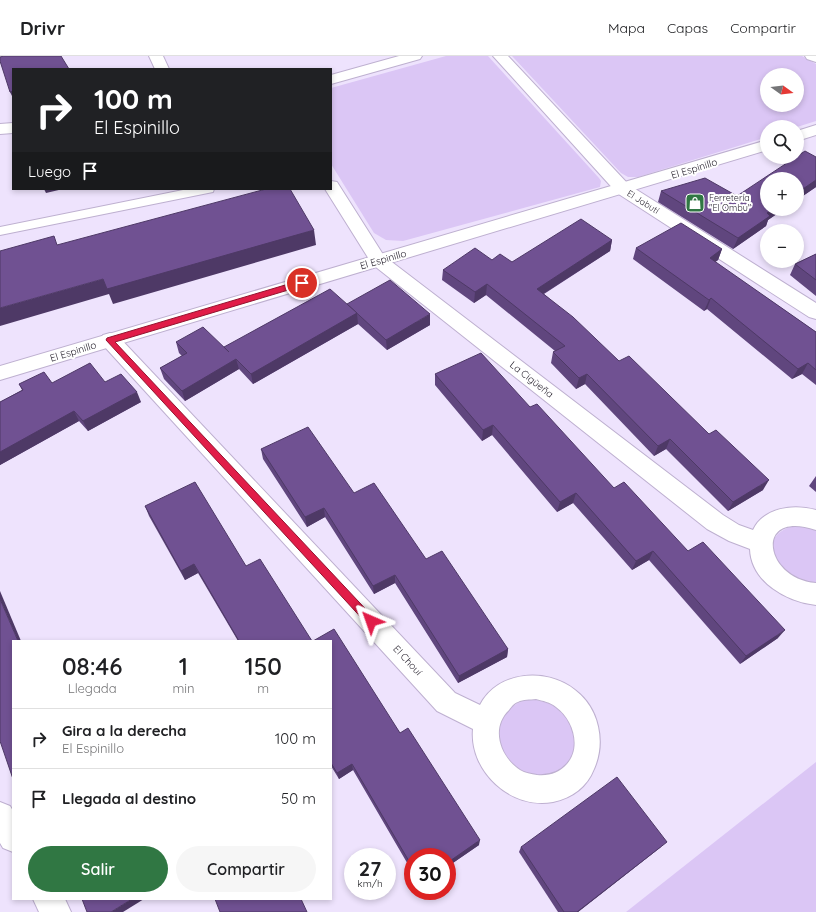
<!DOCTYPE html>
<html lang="es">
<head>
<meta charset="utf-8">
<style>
	body { margin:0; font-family:Quicksand,sans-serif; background:#f6f6f6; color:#202124; height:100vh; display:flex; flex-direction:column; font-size:15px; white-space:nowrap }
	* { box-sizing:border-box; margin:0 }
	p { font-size:13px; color:#757577 }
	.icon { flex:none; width:22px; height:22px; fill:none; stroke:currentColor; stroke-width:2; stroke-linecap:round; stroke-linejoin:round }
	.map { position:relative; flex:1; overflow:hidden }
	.panel { position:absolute; left:12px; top:584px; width:320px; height:260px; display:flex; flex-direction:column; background:#fff; border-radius:0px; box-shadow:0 2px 6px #0003 }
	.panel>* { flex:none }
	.top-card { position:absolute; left:12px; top:12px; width:320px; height:122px; border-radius:0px; box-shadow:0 2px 6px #0003; background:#202124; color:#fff; overflow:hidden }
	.needle { width:26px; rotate:105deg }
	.controls { position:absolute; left:760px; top:12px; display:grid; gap:8px }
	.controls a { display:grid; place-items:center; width:44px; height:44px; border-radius:50%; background:#fff; box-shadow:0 2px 6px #0003; font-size:20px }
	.speed { position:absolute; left:344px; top:792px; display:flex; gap:8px; font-size:20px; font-weight:700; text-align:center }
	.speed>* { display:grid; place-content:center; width:52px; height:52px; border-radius:50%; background:#fff; box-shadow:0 2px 6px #0003; line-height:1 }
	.speed small { font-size:10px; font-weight:400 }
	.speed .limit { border:6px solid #d22; background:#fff; color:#111 }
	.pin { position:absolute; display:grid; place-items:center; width:34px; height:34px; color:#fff; margin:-17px; border:2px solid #fff; border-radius:50%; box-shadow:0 1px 4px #0007 }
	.me { position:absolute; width:44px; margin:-22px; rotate:317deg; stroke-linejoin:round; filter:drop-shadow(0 0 3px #0008) }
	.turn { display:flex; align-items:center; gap:14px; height:84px; padding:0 16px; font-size:18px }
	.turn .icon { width:52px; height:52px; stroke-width:2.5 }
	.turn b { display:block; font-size:28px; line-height:34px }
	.then { display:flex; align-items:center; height:38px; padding:0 16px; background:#0003; gap:8px; font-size:15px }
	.eta { display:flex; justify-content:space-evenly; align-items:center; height:68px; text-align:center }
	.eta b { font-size:24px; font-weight:600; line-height:28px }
	.cta { display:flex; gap:8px; margin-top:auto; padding:8px 16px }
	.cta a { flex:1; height:46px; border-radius:24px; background:#307743; color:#fff; font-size:16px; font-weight:600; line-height:46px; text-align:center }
	.cta a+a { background:#f6f6f6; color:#202124 }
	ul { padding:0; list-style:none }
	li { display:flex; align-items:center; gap:12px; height:60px; padding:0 16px; border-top:1px solid #e0e0e0 }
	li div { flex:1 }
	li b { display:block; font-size:15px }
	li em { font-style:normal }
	header { display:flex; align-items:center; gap:24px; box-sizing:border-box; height:56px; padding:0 20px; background:#fff; border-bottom:1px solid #e0e0e0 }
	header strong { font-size:19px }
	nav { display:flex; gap:22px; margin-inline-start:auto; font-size:14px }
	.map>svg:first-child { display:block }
</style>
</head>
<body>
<header>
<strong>Drivr</strong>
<nav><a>Mapa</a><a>Capas</a><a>Compartir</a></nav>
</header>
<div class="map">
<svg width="816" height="856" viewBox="0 0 816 856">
	<rect width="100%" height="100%" fill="#eee3fd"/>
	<g fill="#dbc6f5" fill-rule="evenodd">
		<path d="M446,0H488L599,122L601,125L600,131L403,185L386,184L374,177L331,108V32Z"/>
		<path d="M512,0H802L816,8V65L797,71H767V81L638,121H628L621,117ZM767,19H797V49H767Z"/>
		<path d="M793,470L816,473V528C808,526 799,524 792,521C788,519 786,515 783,512C767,494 769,477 793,470Z"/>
		<path d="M527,643C556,644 583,664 573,696C565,721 532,727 513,711C509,708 507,702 504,698C503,695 499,691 498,687C492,665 508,650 527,643Z"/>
		<path d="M816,706V856H626Z"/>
	</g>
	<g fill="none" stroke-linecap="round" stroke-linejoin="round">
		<g stroke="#beb0d0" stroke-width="2">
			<path id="lane" d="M188,133H214L213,136L208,137L0,179V171Z"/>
		</g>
		<g stroke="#beb0d0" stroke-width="2">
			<g id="street">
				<path d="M149,0H163L169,13H155Z"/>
				<path d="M399,0H422L420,3L331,28V19Z"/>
				<path d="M493,0H508L629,129L816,247V263L809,261L617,137Z"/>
				<path d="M805,0H816V6L807,3Z"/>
				<path d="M13,67V77L0,78V68Z"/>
				<path d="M331,125L337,126L384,200L723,459L739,469L753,474C764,451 794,448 816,454V474C753,453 764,523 816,527V549C787,546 751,526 750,493L729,485L707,473L372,208L325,133H331Z"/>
				<path d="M110,277L117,279L455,637L480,649C497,615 547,611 575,634C599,652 606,686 594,713C587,731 572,742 553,746C511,754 469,715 473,673L437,655L103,289L100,284L103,279ZM536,643C543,645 550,646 556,651C573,663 582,691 567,708C559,717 550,720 537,719C531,718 525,717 520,714C500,701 490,672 509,654C511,651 514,647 518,646C523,643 530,644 536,643Z"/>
				<path d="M0,746L10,750L13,755V796L3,792L0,787Z"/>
				<path d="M33,843H65L71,856H39Z"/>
			</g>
		</g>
		<g stroke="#beb0d0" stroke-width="2">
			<g id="secondary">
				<path d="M816,69V79L797,85V75Z"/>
				<path d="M767,84V94L0,324V310Z"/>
			</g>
		</g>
		<use href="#lane" fill="#fff" fill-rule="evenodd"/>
		<use href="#street" fill="#fff" fill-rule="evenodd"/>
		<use href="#secondary" fill="#fff" fill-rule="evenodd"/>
	</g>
	<g fill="#60467e">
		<path d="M816,101V131L797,144L767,153H784L768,164L766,170L733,193L658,146L661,135L737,140Z"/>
		<path d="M612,184L610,195L544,238L763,434L728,455L666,393L654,400L585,328L576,333L551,307L553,296L555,295L486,239L474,247L442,224L443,214L492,204L512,206Z"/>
		<path d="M636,192L722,193L718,204L715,206L816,276V329L802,318L792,323L707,253L704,255L633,203Z"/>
		<path d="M816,198V240L790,219L795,208Z"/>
		<path d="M347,249L430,269L387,294L358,268L253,328L239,313L185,345L164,323L160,312L182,300L179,297L176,286L225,291Z"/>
		<path d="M435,318L530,351L614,432L688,495L778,582L740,608L649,504L632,514L573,447L557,456L492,379L482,385L435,329Z"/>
		<path d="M105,326L141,346L88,375L79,365L0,409V346L22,334L19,328L52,327Z"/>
		<path d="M261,393L354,437L426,503L508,593L507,601L458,627L395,527L374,538L325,461L307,471L263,403Z"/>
		<path d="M816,420V436L809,430Z"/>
		<path d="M145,450L246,510L312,585H238L198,517L185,524L149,460Z"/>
		<path d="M331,585L400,677L479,789L447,811V801H413V817L353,714L339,723L331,710Z"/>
		<path d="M521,791H661L578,856H558L519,796Z"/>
	</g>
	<g fill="#4e3966">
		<path d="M13,35V42L10,36Z"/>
		<path d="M816,124V131L797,144V137Z"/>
		<path d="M44,133H63L46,137Z"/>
		<path d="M773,153H784L768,164L766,170L733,193L738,182L767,157Z"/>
		<path d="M314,174L316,189L113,248L109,238L0,270V252L103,223Z"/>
		<path d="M612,184L610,195L535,243L537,233Z"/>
		<path d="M722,193L718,204L706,213L710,202Z"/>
		<path d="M487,228L486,239L474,247L475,236Z"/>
		<path d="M711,242L707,253L704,255L709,244Z"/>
		<path d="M357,257L358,268L253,328L251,318Z"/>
		<path d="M430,258V269L387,294L386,284Z"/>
		<path d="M236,303L239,313L185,345L182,335Z"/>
		<path d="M808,307L802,318L792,323L798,313Z"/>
		<path d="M587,318L585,328L576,333L579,322Z"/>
		<path d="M137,336L141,346L88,375L83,365Z"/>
		<path d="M74,355L79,365L0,409V396Z"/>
		<path d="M493,369L492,379L482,385L483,374Z"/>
		<path d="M670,383L666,393L654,400L658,390Z"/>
		<path d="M769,424L763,434L728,455L733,446Z"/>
		<path d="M576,437L573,447L557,456L560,446Z"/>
		<path d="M324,452L325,461L307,471L305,461Z"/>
		<path d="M653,495L649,504L632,514L636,505Z"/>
		<path d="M194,508L198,517L185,524L181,515Z"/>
		<path d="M395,519V527L374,538L373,530Z"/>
		<path d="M0,535L21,585H18L0,543Z"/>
		<path d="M785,574L778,582L740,608L746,600Z"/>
		<path d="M508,593L507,601L458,627L459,620Z"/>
		<path d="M352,708L353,714L339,723L337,717Z"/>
		<path d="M480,784L479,789L447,811V807Z"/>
		<path d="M667,786L578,856H577Z"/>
		<path d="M132,843H144L123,856H111Z"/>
	</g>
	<g fill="#705192" stroke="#4e3966">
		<path d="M4,0H61L69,13H13V35L10,36L0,5V1Z"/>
		<path d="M805,95L816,101V124L797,137V123H767V153H773L767,157L770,160L738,182L661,135L705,122L737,140Z"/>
		<path d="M266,133H290L314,174L107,233L103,223L0,252V195L54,180L57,189Z"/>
		<path d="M581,163L612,184L537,233L573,261L619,305L629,300L709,378L716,374L769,424L733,446L670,383L658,390L587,318L579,322L553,296L565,290L487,228L475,236L443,214L475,192L492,204L500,198L512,206Z"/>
		<path d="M681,167L722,193L710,202L816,276V314L808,307L798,313L711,242L709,244L636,192Z"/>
		<path d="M816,198V224L795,208Z"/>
		<path d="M390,224L430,258L386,284L347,248Z"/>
		<path d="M330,233L357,257L251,318L236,303L182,335L160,312L187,297L176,286L203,271L229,296L224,291Z"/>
		<path d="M481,297L530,351L537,348L614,432L624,426L688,495L703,486L785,574L746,600L653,495L636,505L576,437L560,446L493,369L483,374L435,318Z"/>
		<path d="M90,307L105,326L121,318L137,336L83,365L74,355L0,396V346L23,334L19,328L44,316L52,327Z"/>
		<path d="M308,371L354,437L374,427L426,503L442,495L508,593L459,620L395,519L373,530L324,452L305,461L261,393Z"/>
		<path d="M195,426L246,510L260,503L312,585H239L194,508L181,515L145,450Z"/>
		<path d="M0,543L18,585H13V723L0,685Z"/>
		<path d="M334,573L400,677L408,672L480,784L447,807V801H413V812L352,708L337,717L331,707V585H313Z"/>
		<path d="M617,721L667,786L577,856H564L521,791Z"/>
		<path d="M82,843H132L111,856H87Z"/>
		<path d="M215,843H301L307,856H220Z"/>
	</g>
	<path fill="#e11d48" stroke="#92132f" d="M302,224L305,225V229L115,286L374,562L376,565L374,568L371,570L367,568L106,284L107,282Z"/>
	<defs>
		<g id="shop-square" transform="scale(1)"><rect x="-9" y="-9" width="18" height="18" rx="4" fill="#307743" stroke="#fff"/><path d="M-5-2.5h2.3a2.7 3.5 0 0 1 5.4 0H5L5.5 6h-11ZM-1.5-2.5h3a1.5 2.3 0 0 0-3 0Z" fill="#fff"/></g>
	</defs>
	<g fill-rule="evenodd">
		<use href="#shop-square" x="695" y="147"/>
	</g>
	<g text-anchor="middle" stroke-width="4" stroke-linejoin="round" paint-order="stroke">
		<g font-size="9" fill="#2b2632" stroke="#fff" text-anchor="start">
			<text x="709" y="145">Ferretería<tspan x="709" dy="10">"El Ombu"</tspan></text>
		</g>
		<g font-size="9" fill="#2b2632" stroke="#fff">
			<text transform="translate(643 146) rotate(32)" y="3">El Jabutí</text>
		</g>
		<g font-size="10" fill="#2b2632" stroke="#fff">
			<text transform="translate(694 112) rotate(-17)" y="4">El Espinillo</text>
			<text transform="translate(383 203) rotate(-16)" y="4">El Espinillo</text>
			<text transform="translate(73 295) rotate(-17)" y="4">El Espinillo</text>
			<text transform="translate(532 323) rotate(38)" y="4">La Cigüeña</text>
			<text transform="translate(408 604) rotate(47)" y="4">El Chouí</text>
		</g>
	</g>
</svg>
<div class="controls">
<a><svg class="needle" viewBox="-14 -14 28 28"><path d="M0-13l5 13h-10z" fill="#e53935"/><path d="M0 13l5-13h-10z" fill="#757577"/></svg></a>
<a><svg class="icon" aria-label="search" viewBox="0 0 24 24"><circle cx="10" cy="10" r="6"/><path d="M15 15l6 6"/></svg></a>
<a>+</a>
<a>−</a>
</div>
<div class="speed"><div>27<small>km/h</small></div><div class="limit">30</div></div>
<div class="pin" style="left:302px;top:227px;background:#d93025"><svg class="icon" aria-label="arrive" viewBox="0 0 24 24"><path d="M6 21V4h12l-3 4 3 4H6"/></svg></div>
<svg class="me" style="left:371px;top:565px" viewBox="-20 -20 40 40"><path d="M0-17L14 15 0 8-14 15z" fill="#e11d48" stroke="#fff" stroke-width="4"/></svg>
<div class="top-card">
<div class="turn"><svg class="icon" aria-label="right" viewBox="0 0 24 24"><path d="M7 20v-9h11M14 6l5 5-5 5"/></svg><div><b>100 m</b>El Espinillo</div></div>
<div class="then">Luego<svg class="icon" aria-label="arrive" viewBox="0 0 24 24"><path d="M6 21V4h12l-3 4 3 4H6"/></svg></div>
</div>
<section class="panel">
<div class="eta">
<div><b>08:46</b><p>Llegada</p></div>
<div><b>1</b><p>min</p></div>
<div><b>150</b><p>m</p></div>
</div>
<ul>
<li><svg class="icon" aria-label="right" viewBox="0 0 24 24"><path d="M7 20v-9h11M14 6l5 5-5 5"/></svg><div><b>Gira a la derecha</b><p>El Espinillo</p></div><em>100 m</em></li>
<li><svg class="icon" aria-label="arrive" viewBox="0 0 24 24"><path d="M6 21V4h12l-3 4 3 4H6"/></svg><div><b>Llegada al destino</b></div><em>50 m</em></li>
</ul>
<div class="cta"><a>Salir</a><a>Compartir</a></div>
</section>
</div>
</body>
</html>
